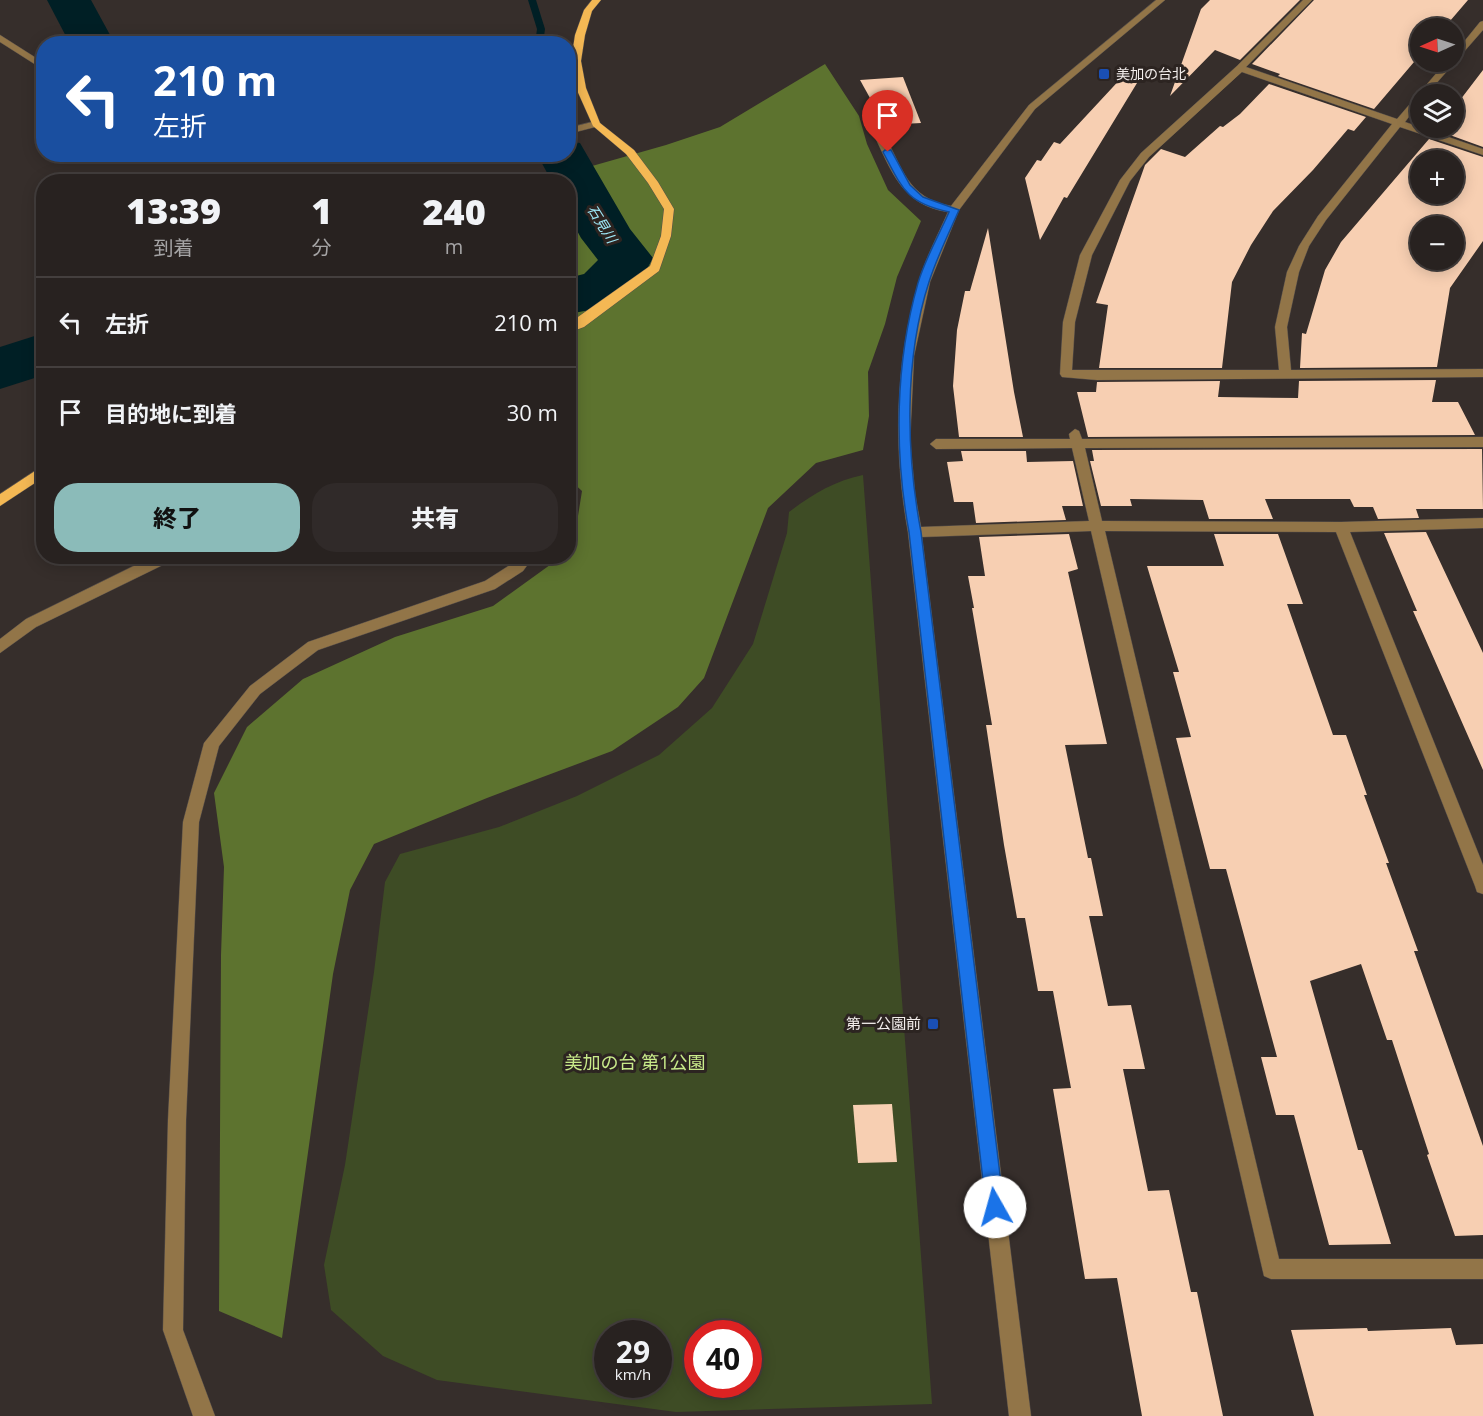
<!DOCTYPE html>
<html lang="ja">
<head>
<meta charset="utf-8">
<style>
	body { margin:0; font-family:"Open Sans","Noto Sans JP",sans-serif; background:#302a29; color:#f1f3f6; height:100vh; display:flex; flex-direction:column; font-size:22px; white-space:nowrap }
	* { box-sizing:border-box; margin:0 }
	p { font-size:20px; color:#a5a4a5 }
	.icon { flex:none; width:33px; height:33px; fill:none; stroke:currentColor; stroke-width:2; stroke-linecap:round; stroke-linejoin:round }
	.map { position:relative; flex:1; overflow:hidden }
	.side { position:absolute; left:36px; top:174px; width:540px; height:390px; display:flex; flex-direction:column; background:#282220; border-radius:24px; box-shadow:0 3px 15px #0003,0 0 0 2px #443f3e }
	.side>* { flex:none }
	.banner { position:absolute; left:36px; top:36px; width:540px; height:126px; border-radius:24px; box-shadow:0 3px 15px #0003,0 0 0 2px #443f3e; background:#1a4fa0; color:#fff; overflow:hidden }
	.needle { width:39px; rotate:267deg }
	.buttons { position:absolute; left:1410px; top:18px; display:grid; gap:12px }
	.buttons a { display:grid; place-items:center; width:54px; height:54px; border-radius:50%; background:#282220; box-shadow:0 3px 15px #0003,0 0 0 2px #443f3e; font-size:30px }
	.speed { position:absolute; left:594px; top:1320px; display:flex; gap:12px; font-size:30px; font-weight:700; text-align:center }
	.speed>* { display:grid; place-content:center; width:78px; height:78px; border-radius:50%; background:#282220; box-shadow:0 3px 15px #0003,0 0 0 2px #443f3e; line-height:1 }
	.speed small { font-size:15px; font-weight:400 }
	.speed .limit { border:9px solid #d22; background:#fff; color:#111 }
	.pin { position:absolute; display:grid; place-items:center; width:51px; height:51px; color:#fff; margin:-62px -26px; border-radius:50% 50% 50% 0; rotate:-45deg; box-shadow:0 0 6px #0007 }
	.pin .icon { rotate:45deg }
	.me { position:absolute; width:66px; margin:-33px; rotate:353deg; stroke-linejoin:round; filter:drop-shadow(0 0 4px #0008) }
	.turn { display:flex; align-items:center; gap:21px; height:126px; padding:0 18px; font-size:27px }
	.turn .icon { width:78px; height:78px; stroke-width:2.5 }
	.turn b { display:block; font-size:42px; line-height:51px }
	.eta { display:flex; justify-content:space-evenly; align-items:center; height:102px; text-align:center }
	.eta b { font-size:36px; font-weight:800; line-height:42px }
	.cta { display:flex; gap:12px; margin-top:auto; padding:12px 18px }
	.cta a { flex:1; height:69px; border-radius:24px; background:#8bbbb9; color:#111; font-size:24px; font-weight:800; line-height:69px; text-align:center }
	.cta a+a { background:#302a29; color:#f1f3f6 }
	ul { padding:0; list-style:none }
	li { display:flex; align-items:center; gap:18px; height:90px; padding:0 18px; border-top:2px solid #443f3e }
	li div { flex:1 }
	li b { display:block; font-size:22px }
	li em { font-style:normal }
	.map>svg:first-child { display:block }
</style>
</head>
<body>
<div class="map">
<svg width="1483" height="1416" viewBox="0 0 1483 1416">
	<rect width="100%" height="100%" fill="#362e2b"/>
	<path fill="#3e4c25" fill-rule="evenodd" d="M863,475L932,1404L676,1412L437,1380L383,1356L331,1310L324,1265L345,1165L374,972L385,882L400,854L499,827L577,796L659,755L712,708L753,644L787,533L789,512C813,494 834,481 863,475ZM608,1334H658V1384H608ZM698,1334H748V1384H698Z"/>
	<path fill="#5d732f" d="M825,64L859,116L867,144L888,190L921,221L897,277L885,324L868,372L869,416L863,450L816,463L768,508L704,678L678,707L612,751L487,798L374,844L350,890L333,974L282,1338L219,1311L221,955L224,867L214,793L247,727L303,679L395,637L493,606L561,557L568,556L569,551L573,547L582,491L569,479L568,182L561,181L578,170L666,145L720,127Z"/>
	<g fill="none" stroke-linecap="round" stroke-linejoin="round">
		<path fill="#001f25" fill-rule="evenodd" d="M528,0H536L545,29L543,44H535L537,29Z"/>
		<g fill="#001f25" fill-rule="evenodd">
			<path d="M47,0H91L115,44H70Z"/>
			<path d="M568,141L580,143L630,229L653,258C630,302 616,306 568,314V278L584,274L598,260L581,238L568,214V182H552L537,154H568Z"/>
			<path d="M44,333V375L0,389V347Z"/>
		</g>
	</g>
	<g fill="#f7cfb2" fill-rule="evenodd">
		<path d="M1210,0H1300L1240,60L1215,50L1170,96L1201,9Z"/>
		<path d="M1314,0H1468L1444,28H1420V55L1374,109L1278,76L1280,74L1252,64Z"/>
		<path d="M1483,70V147L1436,130L1439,128H1454V108Z"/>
		<path d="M1125,74L1137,83L1067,198L1064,197L1040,240L1025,178L1037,160L1041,161L1054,142L1060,144Z"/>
		<path d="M903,77L921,123L885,125L860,80Z"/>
		<path d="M1269,84L1366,117L1354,131L1348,129L1313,170L1273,211L1251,245L1232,282L1222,368H1099L1108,305L1096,303L1145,165L1161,149L1185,157L1220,126L1223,127L1240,114Z"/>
		<path d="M1429,139L1483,157V241L1450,288L1437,367L1300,368L1302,333L1306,334L1325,270L1341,242ZM1420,160H1454V194H1420ZM1420,226H1454V260H1420Z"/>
		<path d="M988,228L1014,392L1023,437H959L953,386L957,330L965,291H970Z"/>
		<path d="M1436,380L1432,402H1458L1475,435L1088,437L1077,392H1096L1097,382L1220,381L1218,397L1298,398L1299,381Z"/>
		<path d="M1482,449L1483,509H1416L1419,518L1378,519L1373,507H1354L1350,499H1265L1273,519H1209L1203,500L1130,499L1132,506H1101L1090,461H1094L1092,450Z"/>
		<path d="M961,451H1026L1027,462L1073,461L1083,506H1062L1066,520L976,523L973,502H954L947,462L963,461Z"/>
		<path d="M1426,532L1483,653V770L1413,611H1417L1384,533Z"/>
		<path d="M1069,534L1078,569L1068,572L1107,744L1065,745L1088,858H1091L1103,916H1089L1108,1006L1131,1005L1145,1069H1123L1148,1191L1169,1190L1191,1292H1197L1223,1416H1142L1117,1278L1085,1279L1053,1089L1071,1088L1053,991H1038L1025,918H1017L1004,845L986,725H992L972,608H974L968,576H985L979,537Z"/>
		<path d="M1214,534H1278L1303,604H1287L1333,735H1346L1367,795H1364L1389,863H1386L1418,951H1414L1483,1146V1235L1455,1236L1427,1155L1429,1154L1392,1040H1387L1361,964L1310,981L1358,1150H1362L1391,1244L1329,1245L1294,1115H1276L1261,1057H1277L1226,869H1210L1176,738L1191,737L1173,672H1179L1147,566H1224Z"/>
		<path d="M892,1104L897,1162L858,1163L853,1105Z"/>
		<path d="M1367,1328L1368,1331L1451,1328L1456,1345L1483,1344V1416H1314L1291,1330Z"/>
	</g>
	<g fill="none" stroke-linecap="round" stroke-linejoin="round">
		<g stroke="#544d4a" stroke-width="1">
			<g id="minor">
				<path d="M1156,0H1165L1035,109L959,210L930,282L914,356L910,441L915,494L921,527L1089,521L1072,448L936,449L930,444L936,439H1070L1069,434L1075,429L1079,431L1082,439L1483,437V447L1085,448L1102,521L1341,522L1483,518V528L1350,532L1483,865V894L1477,892L1475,886L1336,532L1105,531L1279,1259H1483V1279H1271L1264,1276L1091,531L922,537L1031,1416H1009L908,532C893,449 895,365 918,284C925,259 938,235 948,212C902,205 892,172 874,135L883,133C903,167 906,198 951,206L1029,105Z"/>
				<path d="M1303,0H1312L1246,67L1397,119L1446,62H1454V54L1480,22L1483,21V30L1427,94H1420V102L1405,122L1483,149V155L1400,127L1326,220L1309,246L1299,272L1287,327L1291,370L1483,369V377L1097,380L1062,377L1060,374L1063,322L1080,255L1120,180L1141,153L1237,66ZM1242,72L1392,124L1318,216L1299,246L1287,272L1275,327L1279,370H1072L1075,322L1092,255L1130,181L1149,157Z"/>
				<path d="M0,35L44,63V70L0,42Z"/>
				<path d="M596,121L601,124L599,126L568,134V128Z"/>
				<path d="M268,154H415L410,157L303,161Z"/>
				<path d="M154,556H175L173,560L36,627L0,653V639L26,619Z"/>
				<path d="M519,556H534L523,571L495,589L318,650L260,694L219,746L199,822L186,1120L183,1330L215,1416H193L163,1330L168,1120L183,822L204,743L250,686L308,642L485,581L513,563Z"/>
			</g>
		</g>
		<g stroke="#544d4a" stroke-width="1">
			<g id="major">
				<path d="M592,0H601L592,11L585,35L581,61L586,88L600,123L634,150L658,182L674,209L671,236L659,271L584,327L568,333V324L650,266L661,236L664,209L648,183L626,154L593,126L576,88L571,61L575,35L584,10Z"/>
				<path d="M44,465V477L0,506V494Z"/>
			</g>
		</g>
		<use href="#minor" fill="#927548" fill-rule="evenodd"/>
		<use href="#major" fill="#f4b854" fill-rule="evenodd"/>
	</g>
	<path fill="#1a73e8" stroke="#114b97" stroke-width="1.5" d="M885,150H891L910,185L923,197L959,210C949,233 937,257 929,282C904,359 906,453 921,532L1004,1207L1001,1213L995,1216L989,1213L986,1207L909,532C894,451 895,363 918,283C925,259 939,235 949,212C906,203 902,188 883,152Z"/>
	<g fill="#1a4fb4" stroke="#2c2421" stroke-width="2">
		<rect x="1098" y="68" width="12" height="12" rx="3"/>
		<rect x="927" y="1018" width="12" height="12" rx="3"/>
	</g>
	<g text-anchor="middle" stroke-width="6" stroke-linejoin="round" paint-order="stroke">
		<g font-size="14" fill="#f3eeec" stroke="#2c2421" text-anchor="start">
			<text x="1116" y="79">美加の台北</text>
		</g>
		<g font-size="14" font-style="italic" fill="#9feafa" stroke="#2c2421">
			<text transform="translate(602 224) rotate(58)" y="5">石見川</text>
		</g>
		<g font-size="15" fill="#f3eeec" stroke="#2c2421" text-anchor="end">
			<text x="921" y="1029">第一公園前</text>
		</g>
		<g font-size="18" fill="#c8ea8a" stroke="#2c2421">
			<text x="635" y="1069">美加の台 第1公園</text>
		</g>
	</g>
</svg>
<div class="buttons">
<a><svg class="needle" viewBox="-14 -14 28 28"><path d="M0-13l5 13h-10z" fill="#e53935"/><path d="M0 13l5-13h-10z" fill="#a5a4a5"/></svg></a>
<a><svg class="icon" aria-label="layers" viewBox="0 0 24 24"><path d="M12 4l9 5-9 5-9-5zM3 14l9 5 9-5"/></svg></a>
<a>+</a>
<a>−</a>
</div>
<div class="speed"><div>29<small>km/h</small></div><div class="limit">40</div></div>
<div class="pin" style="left:888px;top:152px;background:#d93025"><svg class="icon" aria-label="arrive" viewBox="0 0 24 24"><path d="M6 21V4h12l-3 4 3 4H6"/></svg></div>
<svg class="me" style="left:995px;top:1207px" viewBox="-20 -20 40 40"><circle r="19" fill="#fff"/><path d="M0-13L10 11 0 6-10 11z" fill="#1a73e8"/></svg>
<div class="banner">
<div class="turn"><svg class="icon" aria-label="left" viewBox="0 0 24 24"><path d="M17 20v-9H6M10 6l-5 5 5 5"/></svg><div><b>210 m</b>左折</div></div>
</div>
<section class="side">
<div class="eta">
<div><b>13:39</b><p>到着</p></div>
<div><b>1</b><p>分</p></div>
<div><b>240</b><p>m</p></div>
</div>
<ul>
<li><svg class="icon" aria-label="left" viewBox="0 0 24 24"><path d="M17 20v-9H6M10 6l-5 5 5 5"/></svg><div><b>左折</b></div><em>210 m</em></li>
<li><svg class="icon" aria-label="arrive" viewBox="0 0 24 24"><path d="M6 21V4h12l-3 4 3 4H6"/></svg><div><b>目的地に到着</b></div><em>30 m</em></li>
</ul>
<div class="cta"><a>終了</a><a>共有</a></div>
</section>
</div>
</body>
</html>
